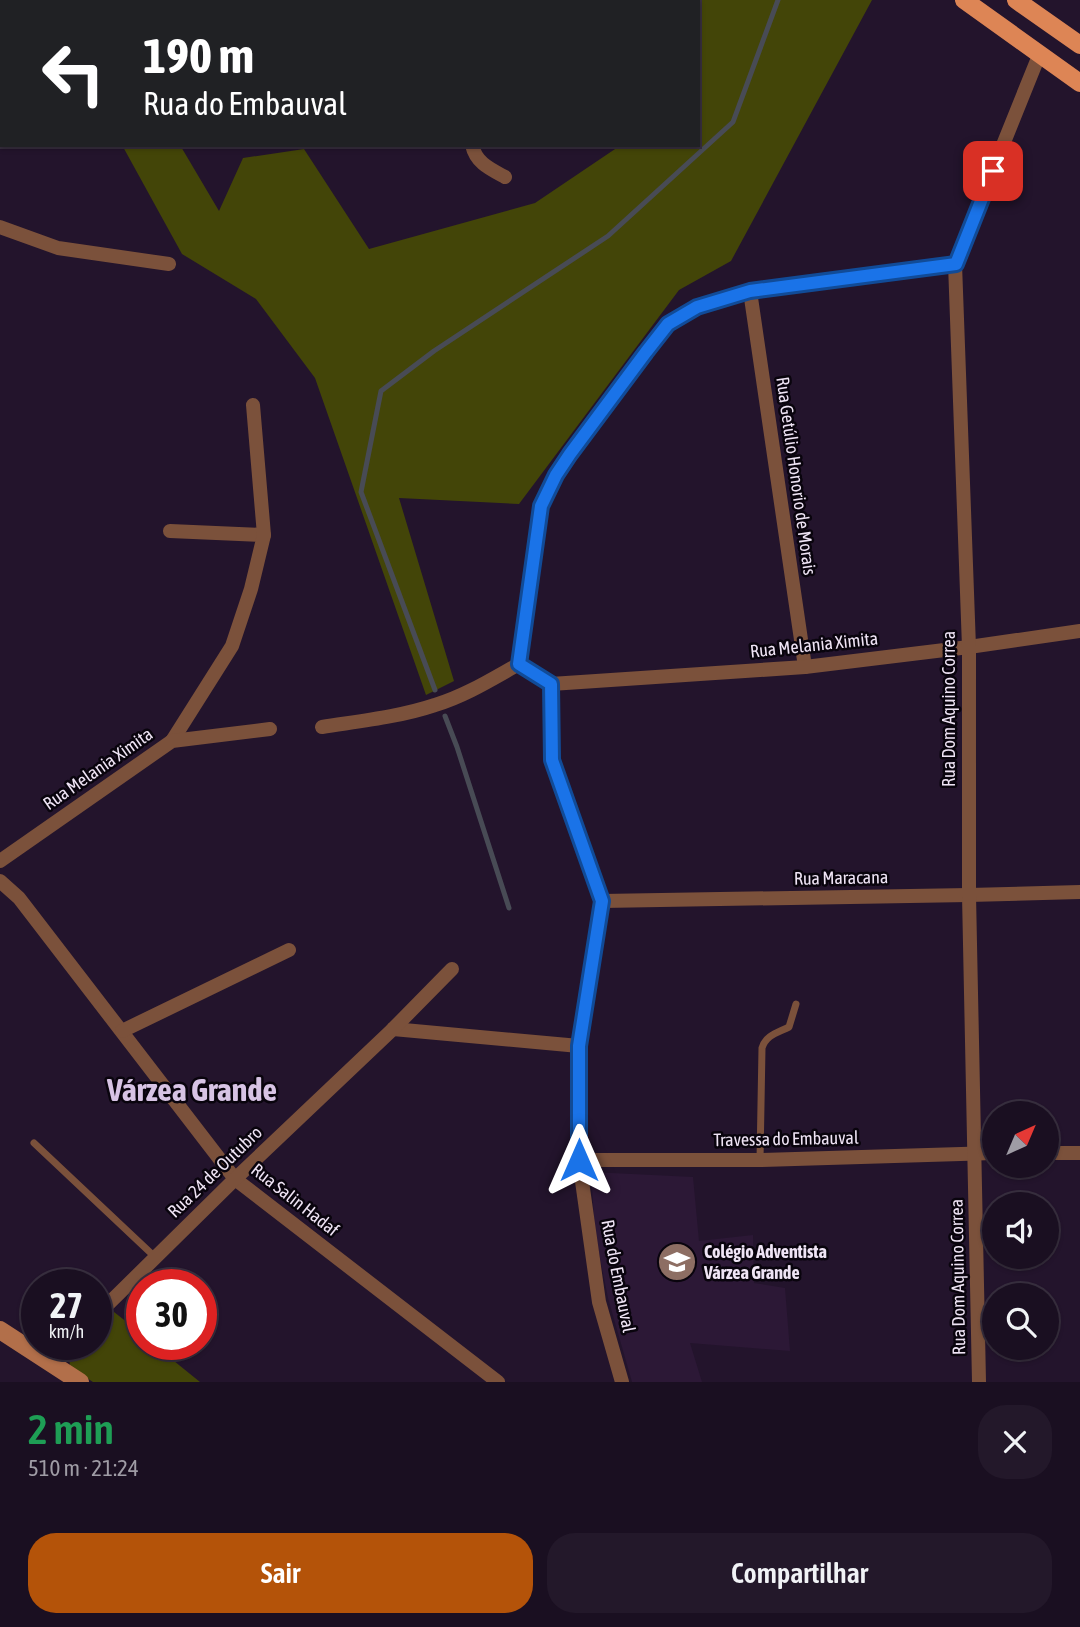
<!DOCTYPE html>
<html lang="pt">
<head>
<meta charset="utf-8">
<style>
	body { margin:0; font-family:"Asap Condensed",sans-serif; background:#23182a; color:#f1f3f6; height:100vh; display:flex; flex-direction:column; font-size:26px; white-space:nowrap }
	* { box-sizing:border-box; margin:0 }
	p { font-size:23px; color:#9f9ca5 }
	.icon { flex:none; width:38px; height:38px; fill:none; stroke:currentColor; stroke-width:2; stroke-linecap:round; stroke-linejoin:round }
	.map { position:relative; height:1382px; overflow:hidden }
	.sheet { display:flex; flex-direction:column; background:#1a0f21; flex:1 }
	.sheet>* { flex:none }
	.banner { position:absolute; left:0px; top:0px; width:700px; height:147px; box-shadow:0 2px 5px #0004,0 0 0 2px #382f3f; background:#202124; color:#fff; overflow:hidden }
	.needle { width:46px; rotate:44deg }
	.controls { position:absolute; left:982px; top:1101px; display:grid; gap:14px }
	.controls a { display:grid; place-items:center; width:77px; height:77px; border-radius:50%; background:#1a0f21; box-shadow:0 2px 5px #0004,0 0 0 2px #382f3f; font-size:35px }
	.speed { position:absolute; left:21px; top:1269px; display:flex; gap:14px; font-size:35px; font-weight:700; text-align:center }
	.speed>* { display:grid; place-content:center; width:91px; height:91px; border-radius:50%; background:#1a0f21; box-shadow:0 2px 5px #0004,0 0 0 2px #382f3f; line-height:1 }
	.speed small { font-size:18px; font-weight:400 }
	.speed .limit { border:10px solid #d22; background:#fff; color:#111 }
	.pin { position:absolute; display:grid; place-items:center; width:60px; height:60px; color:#fff; margin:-30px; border-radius:14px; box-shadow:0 4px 10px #0006 }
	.me { position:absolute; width:77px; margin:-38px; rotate:0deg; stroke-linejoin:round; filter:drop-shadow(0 0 5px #0008) }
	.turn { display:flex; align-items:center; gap:24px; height:147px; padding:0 28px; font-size:32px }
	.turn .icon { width:91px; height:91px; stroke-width:2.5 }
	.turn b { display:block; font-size:49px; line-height:60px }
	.round { display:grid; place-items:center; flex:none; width:74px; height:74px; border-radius:28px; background:#23182a }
	.overview { display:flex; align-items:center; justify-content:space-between; height:119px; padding:0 28px }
	h1 { font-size:42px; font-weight:600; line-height:52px; color:#1e9e55 }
	.button { display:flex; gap:14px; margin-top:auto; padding:14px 28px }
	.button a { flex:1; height:80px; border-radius:28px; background:#b45309; color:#fff; font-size:28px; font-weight:600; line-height:80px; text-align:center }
	.button a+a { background:#23182a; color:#f1f3f6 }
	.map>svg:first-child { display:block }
</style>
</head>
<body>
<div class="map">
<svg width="1080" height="1382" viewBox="0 0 1080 1382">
	<rect width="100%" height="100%" fill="#23142c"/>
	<path fill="#2c1836" d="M591,1172L693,1177L699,1241L753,1235L754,1283L785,1288L790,1351L690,1343L702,1382H632L608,1298L595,1233Z"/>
	<g fill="#434508">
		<path d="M694,0H872L731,261L679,290L519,504L399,498L454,681L426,695L315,378L256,299L182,254L122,145H180L219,211L243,158L304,149L369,249L535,203L621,145H698V2H693Z"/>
		<path d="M114,1312L142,1334V1344H153L200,1382H93L73,1369L70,1365L69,1359L71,1354L81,1344H96V1329Z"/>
	</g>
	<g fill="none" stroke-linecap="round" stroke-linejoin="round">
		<g stroke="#484b55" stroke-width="5">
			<path d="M435,690L361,492L381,391L434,351L608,236L733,122L778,0"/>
			<path d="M445,716L457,747L509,908"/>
		</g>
		<g stroke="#7b513b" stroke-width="7">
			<path d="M574,2L575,0"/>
			<path d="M683,2V0"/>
			<path d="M34,1143L155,1257"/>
			<path d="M760,1160L762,1048C766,1035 777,1033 789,1027L796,1004"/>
		</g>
		<g stroke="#7b513b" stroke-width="14">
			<path d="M220,0L224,2"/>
			<path d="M150,2L153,0"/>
			<path d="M478,2V0"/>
			<path d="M0,112L2,110"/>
			<path d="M472,145C476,163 490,169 505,177"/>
			<path d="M0,227L58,248L169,264"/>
			<path d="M750,291L805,667"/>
			<path d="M170,531L264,535"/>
			<path d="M551,684L519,664L541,506L556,475L570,454L646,352L668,324L697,308L750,291L955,264"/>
			<path d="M551,684L552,760L602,901L579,1046V1160L599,1302L622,1382"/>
			<path d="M551,684L805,667L969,647L1080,631"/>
			<path d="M322,727C360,721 399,717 435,705C465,696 492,679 519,664"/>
			<path d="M172,741L232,646L251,589L264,535L253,405"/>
			<path d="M0,861L172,741L270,729"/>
			<path d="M0,881L19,898L235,1179L498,1382"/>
			<path d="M602,901L969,895L1080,892"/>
			<path d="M393,1029L579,1046"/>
			<path d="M122,1031L289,950"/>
			<path d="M1046,1153H1080"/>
			<path d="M579,1160H760L994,1153"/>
			<path d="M96,1316L235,1179L393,1029L452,969"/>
			<path d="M51,1362L68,1344"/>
			<path d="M979,1382L969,895V647L955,264L1040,53"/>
		</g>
		<path stroke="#b26f4a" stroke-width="18" d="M0,1330L80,1382"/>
		<g stroke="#dd8555" stroke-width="18">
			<path d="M964,0L1080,83"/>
			<path d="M1016,0L1080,45"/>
		</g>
	</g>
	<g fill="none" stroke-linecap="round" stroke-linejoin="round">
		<g stroke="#114b97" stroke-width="18">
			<path id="route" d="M579,1160V1046L602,901L552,760L551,684L519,664L541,506L556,475L570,454L646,352L668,324L697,307L750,291L956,264L993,171"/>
		</g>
		<use href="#route" stroke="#1a73e8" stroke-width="12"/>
	</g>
	<defs>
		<g id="school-disc" transform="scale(2.0125)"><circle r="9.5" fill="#8d6e63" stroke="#09040d"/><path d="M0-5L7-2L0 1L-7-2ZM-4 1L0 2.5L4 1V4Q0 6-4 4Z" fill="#fff"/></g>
	</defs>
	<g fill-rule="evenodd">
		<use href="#school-disc" x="677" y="1262"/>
	</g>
	<g text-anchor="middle" stroke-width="5" stroke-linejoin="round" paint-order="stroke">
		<g font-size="18" fill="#efe4f5" stroke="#09040d">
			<text transform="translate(796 476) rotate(82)" y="6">Rua Getúlio Honorio de Morais</text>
			<text transform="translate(814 645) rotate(-6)" y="6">Rua Melania Ximita</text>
			<text transform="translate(949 709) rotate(-90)" y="6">Rua Dom Aquino Correa</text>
			<text transform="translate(98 769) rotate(-35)" y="6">Rua Melania Ximita</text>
			<text transform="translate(841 878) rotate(-1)" y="6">Rua Maracana</text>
			<text transform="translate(786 1139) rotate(-1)" y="6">Travessa do Embauval</text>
			<text transform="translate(215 1172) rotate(-44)" y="6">Rua 24 de Outubro</text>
			<text transform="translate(295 1200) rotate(38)" y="6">Rua Salin Hadaf</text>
			<text transform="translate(618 1276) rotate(79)" y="6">Rua do Embauval</text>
			<text transform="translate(958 1277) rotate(-91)" y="6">Rua Dom Aquino Correa</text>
		</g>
		<g font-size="18" font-weight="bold" fill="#efe4f5" stroke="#09040d" text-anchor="start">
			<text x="704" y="1258">Colégio Adventista<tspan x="704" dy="21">Várzea Grande</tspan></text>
		</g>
		<g font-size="32" font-weight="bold" fill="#d7c3e4" stroke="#09040d">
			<text x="192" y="1101">Várzea Grande</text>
		</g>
	</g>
</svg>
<div class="controls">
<a><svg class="needle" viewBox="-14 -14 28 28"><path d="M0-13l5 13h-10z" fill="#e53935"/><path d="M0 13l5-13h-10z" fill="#9f9ca5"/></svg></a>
<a><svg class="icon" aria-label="sound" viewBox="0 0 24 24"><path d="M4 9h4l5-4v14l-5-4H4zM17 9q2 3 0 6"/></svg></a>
<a><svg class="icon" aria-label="search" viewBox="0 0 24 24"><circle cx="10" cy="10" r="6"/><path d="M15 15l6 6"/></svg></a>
</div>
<div class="speed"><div>27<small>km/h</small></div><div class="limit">30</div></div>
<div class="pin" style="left:993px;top:171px;background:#d93025"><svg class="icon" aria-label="arrive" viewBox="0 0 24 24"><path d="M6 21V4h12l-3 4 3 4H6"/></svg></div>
<svg class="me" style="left:579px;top:1160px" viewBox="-20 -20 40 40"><path d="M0-17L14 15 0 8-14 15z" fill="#1a73e8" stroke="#fff" stroke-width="4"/></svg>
<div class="banner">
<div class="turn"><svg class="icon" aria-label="left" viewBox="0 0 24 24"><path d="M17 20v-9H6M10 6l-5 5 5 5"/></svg><div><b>190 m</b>Rua do Embauval</div></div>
</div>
</div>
<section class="sheet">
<div class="overview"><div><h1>2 min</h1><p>510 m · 21:24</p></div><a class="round"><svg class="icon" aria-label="close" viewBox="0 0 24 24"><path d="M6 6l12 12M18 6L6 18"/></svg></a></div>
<div class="button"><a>Sair</a><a>Compartilhar</a></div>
</section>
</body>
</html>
